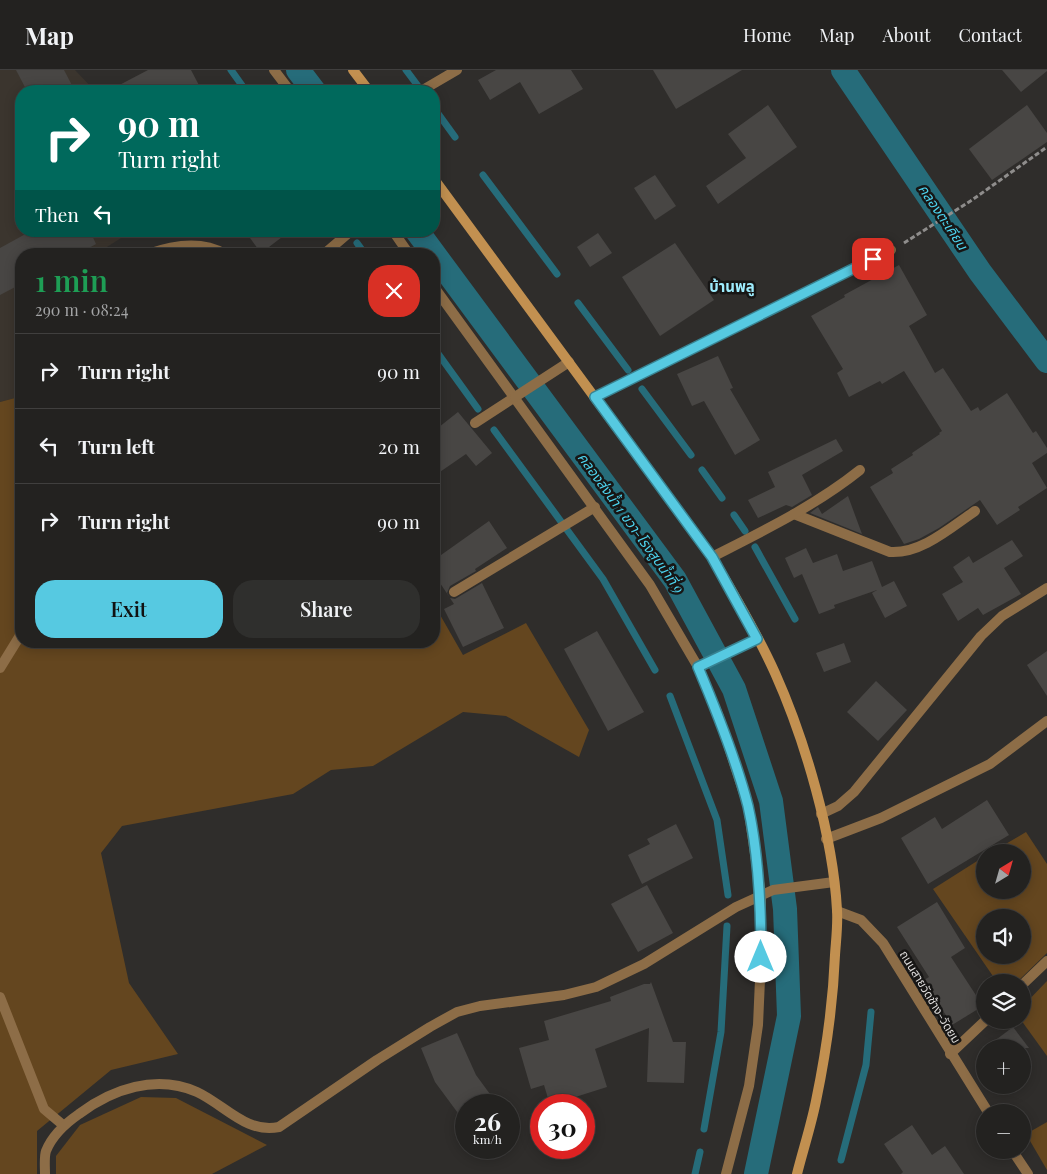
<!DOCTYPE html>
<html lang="en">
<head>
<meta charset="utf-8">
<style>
	body { margin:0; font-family:"Playfair Display","Noto Sans Thai",serif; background:#2f2f2d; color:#f1f3f6; height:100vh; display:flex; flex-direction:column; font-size:19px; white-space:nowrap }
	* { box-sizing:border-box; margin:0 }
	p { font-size:16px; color:#a3a4a5 }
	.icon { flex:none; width:28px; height:28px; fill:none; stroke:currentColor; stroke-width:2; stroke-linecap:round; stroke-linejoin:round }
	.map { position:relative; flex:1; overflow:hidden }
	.panel { position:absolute; left:15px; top:178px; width:425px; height:400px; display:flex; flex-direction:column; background:#232220; border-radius:20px; box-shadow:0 2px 12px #0003,0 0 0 1px #403f3e }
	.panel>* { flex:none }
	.hud { position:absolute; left:15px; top:15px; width:425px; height:152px; border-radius:20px; box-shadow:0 2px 12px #0003,0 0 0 1px #403f3e; background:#00695c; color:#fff; overflow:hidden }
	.needle { width:32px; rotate:37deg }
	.tools { position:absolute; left:976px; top:774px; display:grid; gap:10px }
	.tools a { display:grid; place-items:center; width:55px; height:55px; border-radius:50%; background:#232220; box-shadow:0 2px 12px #0003,0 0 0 1px #403f3e; font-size:25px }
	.speed { position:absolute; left:455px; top:1024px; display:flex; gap:10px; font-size:25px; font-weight:700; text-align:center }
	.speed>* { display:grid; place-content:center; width:65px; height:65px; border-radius:50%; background:#232220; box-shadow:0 2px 12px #0003,0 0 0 1px #403f3e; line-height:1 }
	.speed small { font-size:12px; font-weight:400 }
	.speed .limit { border:8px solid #d22; background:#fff; color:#111 }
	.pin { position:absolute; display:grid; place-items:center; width:42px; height:42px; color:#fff; margin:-21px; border-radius:10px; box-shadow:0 2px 8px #0006 }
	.me { position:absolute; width:55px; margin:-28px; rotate:0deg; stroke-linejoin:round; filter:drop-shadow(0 0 4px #0008) }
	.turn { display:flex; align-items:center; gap:18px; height:105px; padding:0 20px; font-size:22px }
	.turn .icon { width:65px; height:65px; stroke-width:2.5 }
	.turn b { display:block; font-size:35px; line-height:42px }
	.then { display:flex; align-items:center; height:48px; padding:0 20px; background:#0003; gap:10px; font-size:19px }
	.round { display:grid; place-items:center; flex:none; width:52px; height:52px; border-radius:20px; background:#2f2f2d }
	.head { display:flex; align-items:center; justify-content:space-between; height:85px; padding:0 20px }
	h1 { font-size:30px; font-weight:600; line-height:38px; color:#1e9e55 }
	.action { display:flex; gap:10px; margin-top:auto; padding:10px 20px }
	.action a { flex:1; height:58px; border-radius:20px; background:#56c9e1; color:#111; font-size:20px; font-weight:600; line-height:58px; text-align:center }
	.action a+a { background:#2f2f2d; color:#f1f3f6 }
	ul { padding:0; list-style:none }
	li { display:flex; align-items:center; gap:15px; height:75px; padding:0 20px; border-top:1px solid #403f3e }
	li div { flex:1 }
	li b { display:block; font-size:19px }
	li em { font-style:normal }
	header { display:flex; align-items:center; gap:30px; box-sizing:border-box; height:70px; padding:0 25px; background:#232220; border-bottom:1px solid #403f3e }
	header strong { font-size:24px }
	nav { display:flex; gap:28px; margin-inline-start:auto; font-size:18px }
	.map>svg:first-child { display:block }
</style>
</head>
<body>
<header>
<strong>Map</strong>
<nav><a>Home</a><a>Map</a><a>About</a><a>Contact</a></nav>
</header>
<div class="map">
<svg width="1047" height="1104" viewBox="0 0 1047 1104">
	<rect width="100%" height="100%" fill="#2f2d2b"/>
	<path fill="#3b352e" d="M0,0H75L95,21H21V161H132L96,184H21V281L15,328L0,332Z"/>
	<g fill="#64461f" fill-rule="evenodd">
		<path d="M21,281V571H434V527L439,543L463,585L526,553L589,660L579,687L506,646L463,642L373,696L331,700L293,724L122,756L101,783L129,913L178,984L111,1000L37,1061V1104H0V332L15,328Z"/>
		<path d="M1026,762L1047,794V883L1017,912H997L933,819L985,786V820H1022V782H992ZM985,848H1022V885H985Z"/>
		<path d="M1047,911V986L1021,950L1023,936Z"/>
		<path d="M141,1027L176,1028L267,1075L212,1104H56V1086L80,1055Z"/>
		<path d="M1047,1052V1100L1026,1064Z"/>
	</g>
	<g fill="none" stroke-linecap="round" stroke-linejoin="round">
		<g stroke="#266c7a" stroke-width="7">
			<path d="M231,0L246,21"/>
			<path d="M406,0L418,16"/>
			<path d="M434,38L455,67"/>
			<path d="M483,105L557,204"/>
			<path d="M357,173L365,184"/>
			<path d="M578,233L628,300"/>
			<path d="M434,278L478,339"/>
			<path d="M642,319L691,385"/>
			<path d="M494,360L603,509L655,600"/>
			<path d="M702,400L722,428"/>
			<path d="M734,445L745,461"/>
			<path d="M755,477L795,549"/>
			<path d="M670,626L717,750L728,825"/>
			<path d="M704,1059L721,962L727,856"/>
			<path d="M841,1090L866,995L871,942"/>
			<path d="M695,1104L700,1082"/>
		</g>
		<g stroke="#266c7a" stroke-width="24">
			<path d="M298,0L314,21"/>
			<path d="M843,0L980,202L1047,291"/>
			<path d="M417,161L675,510L734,619L771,731L785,839L789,946L756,1104"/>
		</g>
	</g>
	<g fill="#484644">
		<path d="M16,0H64L75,21H27Z"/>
		<path d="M148,0H191L202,21H108Z"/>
		<path d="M496,0H571L583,19L539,44L520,12L490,30L478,10Z"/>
		<path d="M653,0H742L676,39Z"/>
		<path d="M1002,0H1047V1L1021,22Z"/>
		<path d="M768,35L797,77L718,134L706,116L746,88L728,64Z"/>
		<path d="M1027,35L1047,63V72L992,110L969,79Z"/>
		<path d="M655,105L676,136L655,150L634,118Z"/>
		<path d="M31,161H90L96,174L78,184H21V214L0,225V178Z"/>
		<path d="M245,161H290L261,183Z"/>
		<path d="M598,163L612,183L590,197L577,177Z"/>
		<path d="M675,173L714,230L660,266L622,207Z"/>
		<path d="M899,195L927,245L909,256L935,303L943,298L971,341L978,337L980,341L1007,323L1033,363L1036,361L1047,378V383L1032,393L1047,418L1018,437L1020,440L997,455L980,430L939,458L919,469L904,474L870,417L893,403L891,399L913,385L912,383L940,364L939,363L942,361L904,301L882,314L880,311L849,327L837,303L843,299L811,246L845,227L844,225Z"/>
		<path d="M718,286L733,318L730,319L760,370L735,385L704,331L692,336L677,304Z"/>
		<path d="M458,342L492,383L476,396L466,384L434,406V361Z"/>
		<path d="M836,369L843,381L802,405L812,425L792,437L786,435L758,448L748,430L775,417L768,402Z"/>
		<path d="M848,426L862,464L810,443L818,437L822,444Z"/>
		<path d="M489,451L507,478L475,499L476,501L450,516L447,523L450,528L455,529L482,513L504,558L463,577L444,539L454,534L434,504V490Z"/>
		<path d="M1012,470L1023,486L1004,498L1021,524L983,545L978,538L958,551L942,524L963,512L953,497L969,486L973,493Z"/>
		<path d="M806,478L813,493L837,484L843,501L872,491L882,517L894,511L907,536L885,548L872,523L877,520L834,535L835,538L819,544L802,504L794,508L785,488Z"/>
		<path d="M597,561L644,642L608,661L564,579Z"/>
		<path d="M844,573L851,592L824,602L816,583Z"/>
		<path d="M1047,581V626L1027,595Z"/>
		<path d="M876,611L907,640L878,671L847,642Z"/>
		<path d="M987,730L1009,765L928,814L901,768L935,747L942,759Z"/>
		<path d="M676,754L693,788L642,814L628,785L650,774L647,769Z"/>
		<path d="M647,815L673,863L638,882L611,834Z"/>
		<path d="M937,832L965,878L951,887L983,936L952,955L924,910L929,907L897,857Z"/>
		<path d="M651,912L673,972H686L684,1013L647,1012L649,958L595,979L607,1017L550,1035L544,1015L531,1019L519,978L549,970L544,951L611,931L610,927L644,914H650Z"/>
		<path d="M1013,957L1029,978H985Z"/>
		<path d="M457,963L476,1005L498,1035H466V1054L435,1012L421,978Z"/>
		<path d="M912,1055L932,1085L945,1076L964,1104H901L903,1102L884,1074Z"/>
	</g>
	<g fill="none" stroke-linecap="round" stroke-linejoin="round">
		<path stroke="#8f8d8c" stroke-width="3" stroke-dasharray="5 2.5" stroke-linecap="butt" d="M904,173L972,130L1047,77"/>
		<g stroke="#8d6d47" stroke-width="10">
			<path d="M148,184C173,175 201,170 225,184"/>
			<path d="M324,184L351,161"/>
			<path d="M475,353L515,327"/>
			<path d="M794,444L890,482C921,484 950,458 975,441"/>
			<path d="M454,522L595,437"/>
			<path d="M0,598L21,564"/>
			<path d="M0,927L44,1039L63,1055"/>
		</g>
		<g stroke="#8d6d47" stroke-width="10">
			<path d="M274,0L290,21"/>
			<path d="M421,21L457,0"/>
			<path d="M393,161L409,184"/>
			<path d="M434,217L650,515L698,597L719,647L748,736L761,825V887L758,955L749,1016L726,1104"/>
			<path d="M515,327L569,292"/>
			<path d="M595,327L891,180"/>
			<path d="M712,487C763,461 815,436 860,400"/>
			<path d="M698,597L757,569"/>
			<path d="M821,744L838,736L854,722L981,566L1002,546L1047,518"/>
			<path d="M826,769L881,748L990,694L1047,651"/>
			<path d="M837,841L861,850L883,873L988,1042"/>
			<path d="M1022,915L1047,891"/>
			<path d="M950,984L986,950"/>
			<path d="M1012,1080L1028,1104"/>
			<path d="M45,1104C45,1097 44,1087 46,1081C52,1066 66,1053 79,1044C112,1019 156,1004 197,1022C225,1035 246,1064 279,1057L377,990L430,957L457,942L480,936L564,925L596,917L644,894L736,837L773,820L834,812"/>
		</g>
		<g stroke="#c29050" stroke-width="10">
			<path d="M353,0L369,21"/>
			<path d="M434,109L712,487C734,524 757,563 775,603C805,670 833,766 837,840C838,855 836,870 835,885C833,934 826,983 816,1031C811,1056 803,1080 797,1104"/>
		</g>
	</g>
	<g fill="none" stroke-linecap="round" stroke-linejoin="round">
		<g stroke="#388392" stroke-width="12">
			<path id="route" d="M761,887C761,837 759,785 748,736C736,689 717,642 698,597L757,569L712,487L595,327L873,189"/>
		</g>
		<use href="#route" stroke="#56c9e1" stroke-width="9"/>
	</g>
	<g text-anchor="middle" stroke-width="5" stroke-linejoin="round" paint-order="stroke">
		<g font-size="12" fill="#dfdddc" stroke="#171615">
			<text transform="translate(930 927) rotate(59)" y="4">ถนนสายวัดช้าง-วัดยม</text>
		</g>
		<g font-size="14" font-style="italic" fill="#4dd3ee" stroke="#171615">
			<text transform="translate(943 147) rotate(56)" y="5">คลองตะเคียน</text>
			<text transform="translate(631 453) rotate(54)" y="5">คลองส่งน้ำ 1 ขวา-โรงสูบน้ำที่ 9</text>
		</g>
		<g font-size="15" font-weight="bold" fill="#9eecfd" stroke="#171615">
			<text x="732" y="222">บ้านพลู</text>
		</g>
	</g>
</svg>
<div class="tools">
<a><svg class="needle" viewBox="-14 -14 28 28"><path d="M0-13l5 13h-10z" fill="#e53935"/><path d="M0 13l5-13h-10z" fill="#a3a4a5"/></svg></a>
<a><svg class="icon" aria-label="sound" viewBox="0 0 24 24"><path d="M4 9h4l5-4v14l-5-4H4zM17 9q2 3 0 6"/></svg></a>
<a><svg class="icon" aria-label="layers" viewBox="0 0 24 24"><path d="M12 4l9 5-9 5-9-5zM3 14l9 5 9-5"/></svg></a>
<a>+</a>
<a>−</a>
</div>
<div class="speed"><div>26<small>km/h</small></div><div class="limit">30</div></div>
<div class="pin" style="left:873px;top:189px;background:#d93025"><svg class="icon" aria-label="arrive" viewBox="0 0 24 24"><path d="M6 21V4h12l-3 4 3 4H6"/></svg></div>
<svg class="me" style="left:761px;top:887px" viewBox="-20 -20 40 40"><circle r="19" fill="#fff"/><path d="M0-13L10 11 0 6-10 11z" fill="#56c9e1"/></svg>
<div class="hud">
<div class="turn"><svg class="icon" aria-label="right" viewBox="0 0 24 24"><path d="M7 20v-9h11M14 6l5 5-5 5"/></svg><div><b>90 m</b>Turn right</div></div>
<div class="then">Then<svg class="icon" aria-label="left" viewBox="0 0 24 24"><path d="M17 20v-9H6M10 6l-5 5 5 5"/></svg></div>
</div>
<section class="panel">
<div class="head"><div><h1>1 min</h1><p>290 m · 08:24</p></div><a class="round" style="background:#d93025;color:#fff"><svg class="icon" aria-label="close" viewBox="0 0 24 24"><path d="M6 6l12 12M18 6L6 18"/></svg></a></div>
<ul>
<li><svg class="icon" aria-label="right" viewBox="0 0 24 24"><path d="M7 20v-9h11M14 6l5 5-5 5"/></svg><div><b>Turn right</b></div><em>90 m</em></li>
<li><svg class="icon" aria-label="left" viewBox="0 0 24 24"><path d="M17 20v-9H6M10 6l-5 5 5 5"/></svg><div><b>Turn left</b></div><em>20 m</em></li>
<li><svg class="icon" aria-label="right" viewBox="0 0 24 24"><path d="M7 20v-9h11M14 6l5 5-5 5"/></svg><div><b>Turn right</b></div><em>90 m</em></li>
</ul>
<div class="action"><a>Exit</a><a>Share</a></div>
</section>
</div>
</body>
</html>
